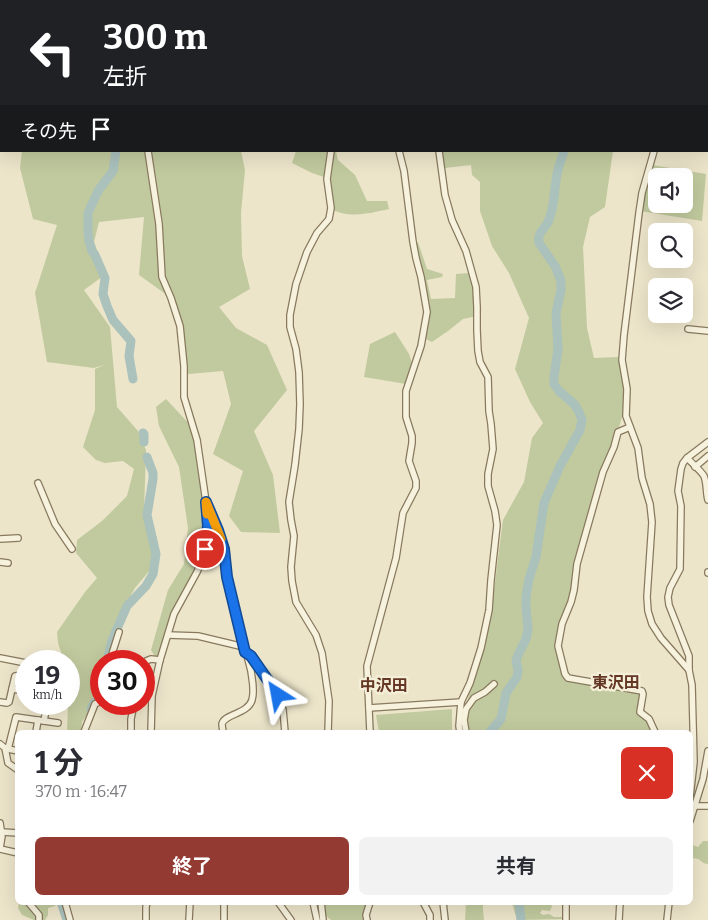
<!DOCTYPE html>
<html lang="ja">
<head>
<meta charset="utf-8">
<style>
	body { margin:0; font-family:Bitter,"Noto Sans JP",serif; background:#f2f2f3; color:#2b2b33; height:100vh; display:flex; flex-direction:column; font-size:19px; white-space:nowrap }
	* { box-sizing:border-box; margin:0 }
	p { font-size:16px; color:#7c7c81 }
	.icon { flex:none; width:28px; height:28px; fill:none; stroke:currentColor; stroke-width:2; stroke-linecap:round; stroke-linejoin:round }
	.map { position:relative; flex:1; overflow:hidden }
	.drawer { position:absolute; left:15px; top:730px; width:678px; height:175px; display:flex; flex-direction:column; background:#fff; border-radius:8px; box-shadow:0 5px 20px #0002 }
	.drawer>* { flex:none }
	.hud { position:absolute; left:0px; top:0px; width:709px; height:152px; box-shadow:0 5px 20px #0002; background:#202124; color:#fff; overflow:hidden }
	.tools { position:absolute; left:648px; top:168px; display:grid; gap:10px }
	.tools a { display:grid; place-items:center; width:45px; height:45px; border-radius:8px; background:#fff; box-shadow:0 5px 20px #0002; font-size:25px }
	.speed { position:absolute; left:15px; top:650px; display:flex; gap:10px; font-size:25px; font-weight:700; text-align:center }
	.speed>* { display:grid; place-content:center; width:65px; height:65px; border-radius:50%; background:#fff; box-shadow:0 5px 20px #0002; line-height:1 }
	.speed small { font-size:12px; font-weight:400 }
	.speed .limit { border:8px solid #d22; background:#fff; color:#111 }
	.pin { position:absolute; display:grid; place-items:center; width:42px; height:42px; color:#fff; margin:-21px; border:2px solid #fff; border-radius:50%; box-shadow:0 1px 5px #0007 }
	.me { position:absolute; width:55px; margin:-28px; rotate:326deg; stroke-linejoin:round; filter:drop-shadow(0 0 4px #0008) }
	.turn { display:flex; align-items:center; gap:18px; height:105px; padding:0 20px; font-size:22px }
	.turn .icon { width:65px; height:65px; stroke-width:2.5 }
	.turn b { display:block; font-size:35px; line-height:42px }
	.then { display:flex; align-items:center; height:48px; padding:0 20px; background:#0003; gap:10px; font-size:19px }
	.round { display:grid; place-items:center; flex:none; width:52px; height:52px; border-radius:8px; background:#f2f2f3 }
	.head { display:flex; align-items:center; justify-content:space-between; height:85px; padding:0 20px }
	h1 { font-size:30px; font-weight:700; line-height:38px }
	.cta { display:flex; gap:10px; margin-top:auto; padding:10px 20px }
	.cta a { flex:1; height:58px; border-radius:8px; background:#933b33; color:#fff; font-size:20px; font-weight:700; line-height:58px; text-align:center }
	.cta a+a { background:#f2f2f3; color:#2b2b33 }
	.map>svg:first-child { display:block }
</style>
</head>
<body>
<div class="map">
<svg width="708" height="920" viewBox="0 0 708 920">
	<rect width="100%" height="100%" fill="#ece5ca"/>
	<g fill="#c1ca9e" fill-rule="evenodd">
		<path d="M77,0H354L353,1H77Z"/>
		<path d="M360,0H642V1H359Z"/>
		<path d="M22,151H241L245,170L241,213L242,256L250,289L219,307L236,328L267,345L287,390L254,431L273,475L280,533L241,532L229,516L243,471L213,454L231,404L223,371L188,374L171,298L139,275L144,217L99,222L94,242L106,274L84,290L110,327L117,407L138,431L146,450L144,512L157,538L150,570L135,588L113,627L106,661H101V694L82,722L81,732H67L68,704H69V661H64L58,643L57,632L85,592L97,578L76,553L77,540L102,521L127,496L134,469L123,461L105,463L96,460L83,447L95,410V369L104,365L94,368L47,362L35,293L57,225L33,219L20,168Z"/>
		<path d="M296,151H336L338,160L355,175L367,201H387L389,209C370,213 349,219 331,209L327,178L312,173L292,163Z"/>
		<path d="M440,151H613L605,207L590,217L583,247L587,328L594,358L619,357L627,401L578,561L574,590L557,633L556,645L567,680L642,691L641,711L655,732H462V713L466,709L470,690L492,607L499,550L503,520L524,482L532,438L543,423L530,402L515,369L529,318L509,273L492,246L480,211V182L472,175L471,165L445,168Z"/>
		<path d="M652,165L706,174L702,221L640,211ZM656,176H684V204H656Z"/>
		<path d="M418,242L427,269L443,274L442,277L427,280L431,299L455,298L456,274L469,273L476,281L481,308L477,316L463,319L448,331L432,342L424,338L427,312L414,247Z"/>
		<path d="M395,332L409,354L413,366L406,384L364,377L370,344Z"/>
		<path d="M166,399L194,429L206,505L218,539V551L205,549L201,569L175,604L157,660L151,650L168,590L184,564L188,528L179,467L159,426L156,407Z"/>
		<path d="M452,709V732H379L376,715Z"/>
		<path d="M703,841H708V864C703,864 702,861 698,859C696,858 692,858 690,858V844L698,847Z"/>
		<path d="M19,903H56L55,906L48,908V915L45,920H34L22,915L18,908Z"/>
		<path d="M325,903H369L367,920H331L325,915Z"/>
		<path d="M466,903H483V910L484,920H465Z"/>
		<path d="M512,903H549L552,906L550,911L542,910L540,913L543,915L549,914L554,917H563L566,919L517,920Z"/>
	</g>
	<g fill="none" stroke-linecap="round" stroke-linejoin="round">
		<g stroke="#aac1bc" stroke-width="9">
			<path d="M133,0V1"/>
			<path d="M602,1L603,0"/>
			<path d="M116,151L113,171L98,191L88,213V232L89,241L92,251L95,255L105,278L103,294L107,306L113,320L131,341L129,356L133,379"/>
			<path d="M143,433L144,434V442"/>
			<path d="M107,661L112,640L127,606L146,586L153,574L156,554L147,515L153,479V473L147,457"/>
			<path d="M91,709L94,703L101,697"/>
			<path d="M490,732L501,719L506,693L517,677L518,670L516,661L518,655L526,639L528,629L526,607V597L529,579L536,557L544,503L560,466L580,430L582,420L579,412L575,405L559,391L554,384V377L558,349L556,313L561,290V281L555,266L539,243C537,233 544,230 548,222C555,207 554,190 557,174C558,167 562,159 564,151"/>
			<path d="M61,902L67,920"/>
			<path d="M519,902L521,920"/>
		</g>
		<g stroke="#88795f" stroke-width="8">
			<g id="minor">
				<path d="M170,0V1"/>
				<path d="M377,0V1"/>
				<path d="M178,1V0"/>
				<path d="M357,1V0"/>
				<path d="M488,1V0"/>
				<path d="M681,1V0"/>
				<path d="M148,151L159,224L162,277L171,298L180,326L184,366V397L197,440L206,502L208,526L206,545L202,560L197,572L174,614L160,660L152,696L151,732"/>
				<path d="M439,151L445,195L449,209L452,220L466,251L476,287L477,307V330L478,351L480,362L488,377L489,411L491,424L493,449L488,474V486L495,511L497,525L491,580L489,610L481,648L470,683L461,702L459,726L460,732"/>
				<path d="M654,151L642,193L639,213L624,335L622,360L627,389L626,416L638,448L642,478L650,504L652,522L647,597L648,611L652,624L661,638L689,670L692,685L694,762L690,797"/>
				<path d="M688,329L708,331"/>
				<path d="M630,427L618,432L614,447L603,472L577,564L574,590L571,602L562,624L558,646L565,674L568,678L642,691L643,694L640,712L649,719L655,732"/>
				<path d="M687,458C691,462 702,472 704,476C707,483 706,493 708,500"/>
				<path d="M695,467L708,456"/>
				<path d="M38,483L55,524L72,549"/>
				<path d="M208,506L218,530L224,549L227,577L251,671C252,680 255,690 252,700C248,714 224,714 222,724C222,727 223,730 223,732"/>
				<path d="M0,539L18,538"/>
				<path d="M0,562L8,563"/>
				<path d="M708,572V573"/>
				<path d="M168,635L198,636L244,647"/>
				<path d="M245,652L251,656L278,695L283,710L285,732"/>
				<path d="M0,658L26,663"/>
				<path d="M111,661L112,654L119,632"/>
				<path d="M144,668L146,661L151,659L160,660"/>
				<path d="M689,670V656L669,605L668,597L670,588L680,569L681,506L678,491L681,469L683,463L687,458L708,442"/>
				<path d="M12,689L26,691"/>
				<path d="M0,702L7,703L9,702L15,676L23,675L26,666"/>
				<path d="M369,708L461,702"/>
				<path d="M44,721L47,704"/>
				<path d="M36,732L38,720"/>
				<path d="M84,732L95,704L101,701"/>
				<path d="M131,732V719L134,704"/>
				<path d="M328,732L329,701L322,653L316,635L296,602L292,581L291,567L294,536L291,520L289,502L295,465L299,429L300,404L299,372L296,349L290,327V315L296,284L307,252L317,233L329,219L331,208L327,179L331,151"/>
				<path d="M370,732L367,666L396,558L403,513L416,488V481L409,461L412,443V436L406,417V391L421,346L427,312L421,277L416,258L413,242L404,171L399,151"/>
				<path d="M466,732L464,720L466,709L474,698L485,692L494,684"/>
				<path d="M0,744L5,748L8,763L18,770"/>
				<path d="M8,749L18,751"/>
				<path d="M6,751L8,749L16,717L58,723"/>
				<path d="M695,806H708"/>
				<path d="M690,821L703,779L708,751"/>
				<path d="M0,823L2,836L0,848"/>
				<path d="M2,832L18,833"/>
				<path d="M0,849L18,853"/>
				<path d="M28,902L39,915V920"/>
				<path d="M65,902L70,920"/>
				<path d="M278,902L291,920"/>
				<path d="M313,902L317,920"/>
				<path d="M321,902L323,920"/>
				<path d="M423,902L430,915V920"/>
				<path d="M443,902L445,920"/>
				<path d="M146,920V907L147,902"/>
				<path d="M189,920L190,902"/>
				<path d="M224,920V902"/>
				<path d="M367,920L366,915L370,902"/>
				<path d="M566,920V902"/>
				<path d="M619,920L620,902"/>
				<path d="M667,920L669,902"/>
			</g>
		</g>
		<use href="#minor" stroke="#f7f2dd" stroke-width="5.5"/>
	</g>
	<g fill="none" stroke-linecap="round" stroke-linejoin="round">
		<g stroke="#114b97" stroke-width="12">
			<path id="route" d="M205,549L208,526L206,502L218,530L224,549L227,577L245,652L251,656L278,695"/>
		</g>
		<use href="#route" stroke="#1a73e8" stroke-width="9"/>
		<path stroke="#f59e0b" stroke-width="9" d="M207,514L206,502L221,539"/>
	</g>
	<g text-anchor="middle" stroke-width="4.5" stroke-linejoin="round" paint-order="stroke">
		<g font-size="16" font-weight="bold" fill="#633724" stroke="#f4efd9">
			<text x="616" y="688">東沢田</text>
			<text x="384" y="691">中沢田</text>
		</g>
	</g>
</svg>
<div class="tools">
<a><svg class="icon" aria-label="sound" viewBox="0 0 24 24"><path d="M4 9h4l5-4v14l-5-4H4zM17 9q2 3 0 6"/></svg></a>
<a><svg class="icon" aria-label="search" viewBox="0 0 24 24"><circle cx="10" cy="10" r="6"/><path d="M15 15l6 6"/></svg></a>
<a><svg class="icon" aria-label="layers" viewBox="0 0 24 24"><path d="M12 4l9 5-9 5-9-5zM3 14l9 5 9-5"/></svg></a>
</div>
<div class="speed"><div>19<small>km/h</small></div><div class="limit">30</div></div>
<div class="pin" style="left:205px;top:549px;background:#d93025"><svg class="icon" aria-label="arrive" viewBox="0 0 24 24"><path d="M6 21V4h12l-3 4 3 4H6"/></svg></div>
<svg class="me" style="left:278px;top:695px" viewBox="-20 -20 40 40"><path d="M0-17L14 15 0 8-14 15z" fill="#1a73e8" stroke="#fff" stroke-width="4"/></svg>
<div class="hud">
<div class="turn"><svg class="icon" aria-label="left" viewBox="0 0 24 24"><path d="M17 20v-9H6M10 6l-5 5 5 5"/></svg><div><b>300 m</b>左折</div></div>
<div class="then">その先<svg class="icon" aria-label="arrive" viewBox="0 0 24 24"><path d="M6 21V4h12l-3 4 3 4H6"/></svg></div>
</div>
<section class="drawer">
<div class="head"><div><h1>1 分</h1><p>370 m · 16:47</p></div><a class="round" style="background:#d93025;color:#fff"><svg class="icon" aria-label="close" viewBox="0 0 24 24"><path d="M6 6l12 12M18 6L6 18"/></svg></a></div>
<div class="cta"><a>終了</a><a>共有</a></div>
</section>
</div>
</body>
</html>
